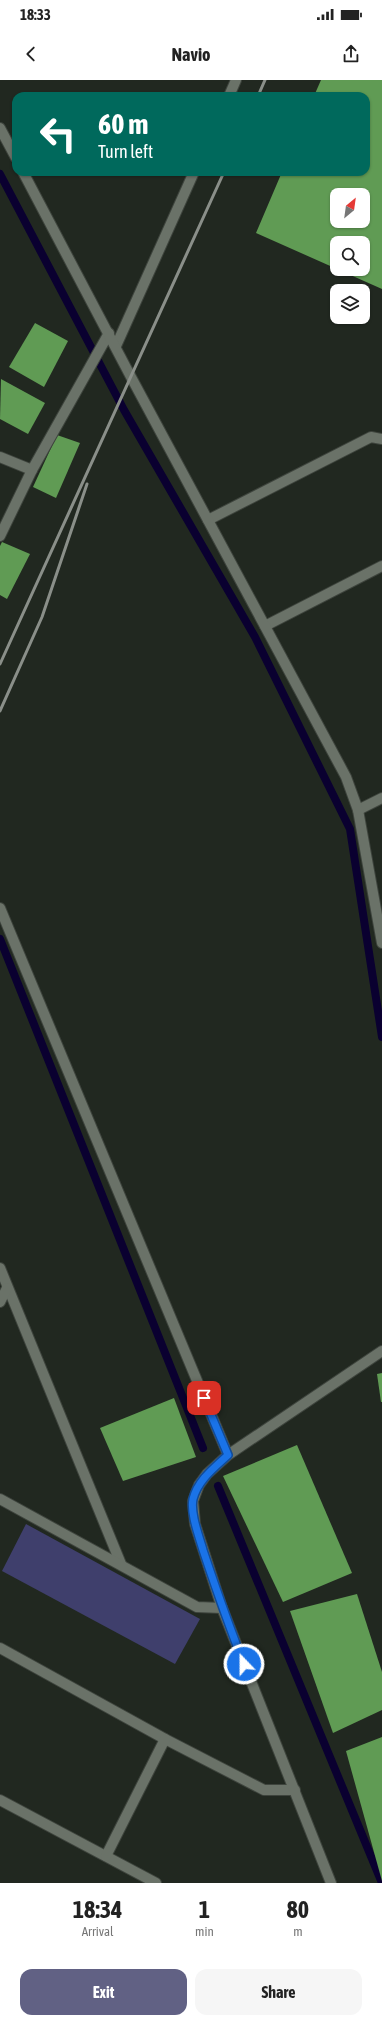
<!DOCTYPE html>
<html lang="en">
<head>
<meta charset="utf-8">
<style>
	body { margin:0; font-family:"Asap Condensed",sans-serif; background:#f6f6f6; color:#222; height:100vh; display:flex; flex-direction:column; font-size:15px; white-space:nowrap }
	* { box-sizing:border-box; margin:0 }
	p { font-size:13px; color:#767676 }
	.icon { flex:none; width:22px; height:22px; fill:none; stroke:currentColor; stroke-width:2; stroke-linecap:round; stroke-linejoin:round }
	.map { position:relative; height:1803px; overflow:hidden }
	.sheet { display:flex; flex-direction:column; background:#fff; flex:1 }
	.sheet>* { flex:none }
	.hud { position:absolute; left:12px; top:12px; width:358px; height:84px; border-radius:12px; box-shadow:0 1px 3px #0004; background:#00695c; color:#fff; overflow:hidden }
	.needle { width:26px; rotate:29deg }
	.tools { position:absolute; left:330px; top:108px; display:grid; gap:8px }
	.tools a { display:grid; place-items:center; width:40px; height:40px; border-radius:8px; background:#fff; box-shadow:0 1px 3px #0004; font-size:20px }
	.pin { position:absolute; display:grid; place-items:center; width:34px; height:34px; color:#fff; margin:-17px; border-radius:8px; box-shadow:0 2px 6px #0006 }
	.me { position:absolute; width:44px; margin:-22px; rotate:338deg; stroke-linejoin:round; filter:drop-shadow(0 0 3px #0008) }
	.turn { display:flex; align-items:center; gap:14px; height:84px; padding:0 20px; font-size:18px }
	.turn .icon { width:52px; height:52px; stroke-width:2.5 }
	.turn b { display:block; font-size:28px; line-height:34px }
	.eta { display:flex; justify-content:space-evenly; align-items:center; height:68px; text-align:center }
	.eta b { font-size:24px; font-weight:700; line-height:28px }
	.button { display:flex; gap:8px; margin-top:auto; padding:8px 20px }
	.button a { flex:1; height:46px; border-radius:12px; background:#616184; color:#fff; font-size:16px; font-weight:700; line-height:46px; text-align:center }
	.button a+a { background:#f6f6f6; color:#222 }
	.status { display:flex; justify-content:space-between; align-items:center; height:28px; padding:0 20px; background:#fff; direction:ltr }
	.status svg { height:11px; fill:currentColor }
	header { display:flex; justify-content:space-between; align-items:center; height:52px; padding:0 20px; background:#fff; font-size:18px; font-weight:700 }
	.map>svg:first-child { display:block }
</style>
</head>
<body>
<div class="status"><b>18:33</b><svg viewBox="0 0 49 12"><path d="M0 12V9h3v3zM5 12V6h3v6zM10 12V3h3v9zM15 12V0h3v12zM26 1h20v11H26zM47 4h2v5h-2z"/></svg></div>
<header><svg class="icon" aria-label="back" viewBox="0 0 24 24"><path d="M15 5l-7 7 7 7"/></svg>Navio<svg class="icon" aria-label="share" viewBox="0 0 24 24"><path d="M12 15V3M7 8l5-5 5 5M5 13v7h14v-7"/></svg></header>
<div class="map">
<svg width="382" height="1803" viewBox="0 0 382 1803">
	<rect width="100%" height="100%" fill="#212820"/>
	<path fill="#3f3f6c" d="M26,1444L200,1539L175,1584L2,1491Z"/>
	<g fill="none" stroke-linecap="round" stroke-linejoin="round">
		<g stroke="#0a0030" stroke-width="8">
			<path d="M0,94L124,330L255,557L350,749L382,957"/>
			<path d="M0,859L203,1368"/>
			<path d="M218,1406L382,1803"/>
		</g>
	</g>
	<g fill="#609b54" fill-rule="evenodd">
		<path d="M321,0H382V209L337,189H363V163H337V189L256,153L282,92H366V16H314ZM337,115H363V141H337Z"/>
		<path d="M35,243L68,261L44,307L9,287Z"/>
		<path d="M1,299L45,323L28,354L0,339Z"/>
		<path d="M57,355L80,363L56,418L33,407Z"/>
		<path d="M2,462L30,474L7,519L0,515V466Z"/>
		<path d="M382,1293V1322H381L377,1294Z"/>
		<path d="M174,1318L196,1377L123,1401L100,1348Z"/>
		<path d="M297,1365L352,1493L283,1522L223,1396Z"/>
		<path d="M357,1514L382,1592V1630L333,1653L290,1531Z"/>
		<path d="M382,1657V1801L346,1671Z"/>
	</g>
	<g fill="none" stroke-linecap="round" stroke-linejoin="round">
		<g stroke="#3e443d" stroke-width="12">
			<path id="service" d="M358,730L382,718"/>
		</g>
		<g stroke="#3e443d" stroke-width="12">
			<g id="minor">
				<path d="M229,16L236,0"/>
				<path d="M116,266L194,92"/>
				<path d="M0,377L32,390"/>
				<path d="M208,440L371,357L382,359"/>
				<path d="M0,456L32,390L109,253"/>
				<path d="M265,546L382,486"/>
				<path d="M0,828L228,1375"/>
				<path d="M0,1188L121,1484"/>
				<path d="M0,1222L7,1208"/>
				<path d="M0,1419L197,1527L222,1528"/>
				<path d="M0,1568L165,1659L264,1710H295"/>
				<path d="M0,1720L156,1803"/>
				<path d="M106,1776L165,1659"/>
			</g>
		</g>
		<g stroke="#3e443d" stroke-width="12">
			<g id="tertiary">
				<path d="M0,48L16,78"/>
				<path d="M23,92L131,297L346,697L358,730L382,863"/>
				<path d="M331,1803L222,1528L195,1444L193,1421L199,1405L207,1394L228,1375L382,1271"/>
			</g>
		</g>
		<use href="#service" stroke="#6a7268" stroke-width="10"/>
		<use href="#minor" stroke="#6a7268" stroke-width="10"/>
		<use href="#tertiary" stroke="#6a7268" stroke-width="10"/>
		<g stroke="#8a8f89" stroke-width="3">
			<path d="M258,16L265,0"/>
			<path d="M0,584L224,92"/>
			<path d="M0,631L42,537L87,404"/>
		</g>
	</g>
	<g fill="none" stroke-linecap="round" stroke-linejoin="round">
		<g stroke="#114b97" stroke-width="10">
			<path id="route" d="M204,1318L228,1375C214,1388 198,1400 193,1419C190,1433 199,1456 203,1470C216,1509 229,1546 244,1584"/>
		</g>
		<use href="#route" stroke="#1a73e8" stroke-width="7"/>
	</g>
</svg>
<div class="tools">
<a><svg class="needle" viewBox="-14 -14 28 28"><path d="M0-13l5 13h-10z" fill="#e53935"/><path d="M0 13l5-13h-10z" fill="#767676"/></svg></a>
<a><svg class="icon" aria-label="search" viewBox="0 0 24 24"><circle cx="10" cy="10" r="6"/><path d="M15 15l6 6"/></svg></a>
<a><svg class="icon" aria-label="layers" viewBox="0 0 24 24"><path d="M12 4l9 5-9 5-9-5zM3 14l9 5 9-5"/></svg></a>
</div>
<div class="pin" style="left:204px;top:1318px;background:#d93025"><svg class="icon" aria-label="arrive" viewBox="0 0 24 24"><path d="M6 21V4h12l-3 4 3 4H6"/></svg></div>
<svg class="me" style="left:244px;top:1584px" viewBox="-20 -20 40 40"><circle r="17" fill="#1a73e8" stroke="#fff" stroke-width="3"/><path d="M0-11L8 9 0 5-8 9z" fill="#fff"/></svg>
<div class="hud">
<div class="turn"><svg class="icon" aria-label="left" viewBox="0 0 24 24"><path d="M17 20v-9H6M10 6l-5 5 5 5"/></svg><div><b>60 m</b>Turn left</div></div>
</div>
</div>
<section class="sheet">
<div class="eta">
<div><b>18:34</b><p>Arrival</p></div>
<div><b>1</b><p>min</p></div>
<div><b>80</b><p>m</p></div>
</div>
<div class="button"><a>Exit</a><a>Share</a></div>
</section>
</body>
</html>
